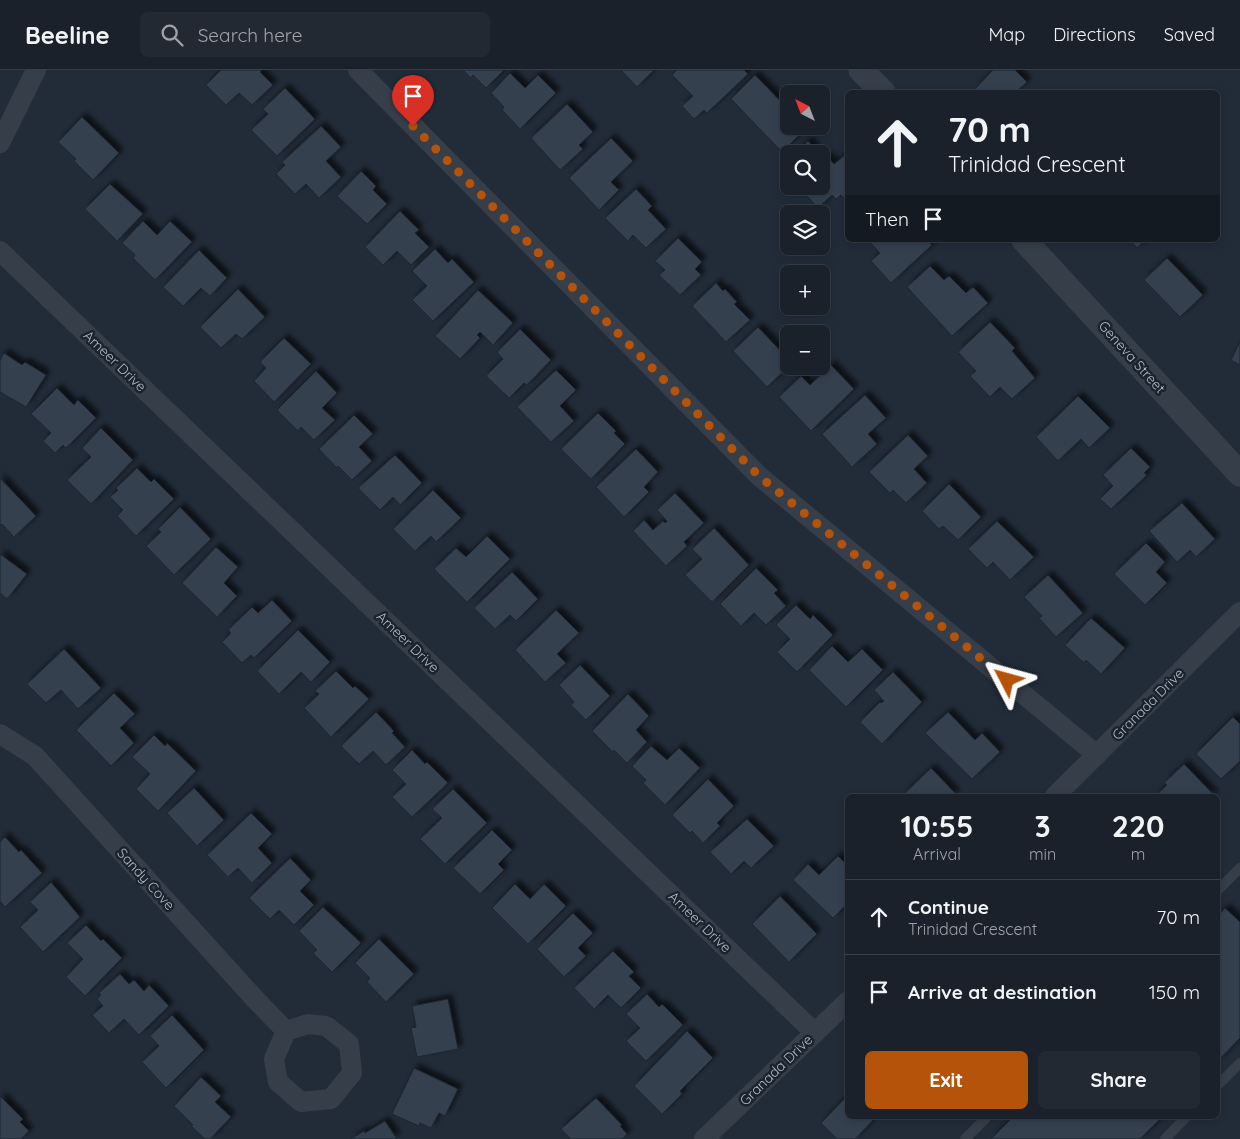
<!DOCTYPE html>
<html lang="en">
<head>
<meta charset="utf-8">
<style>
	body { margin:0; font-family:Quicksand,sans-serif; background:#232933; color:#f1f3f6; height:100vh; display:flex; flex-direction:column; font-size:19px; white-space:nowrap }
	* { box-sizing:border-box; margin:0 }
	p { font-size:16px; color:#9fa3a9 }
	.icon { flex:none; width:28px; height:28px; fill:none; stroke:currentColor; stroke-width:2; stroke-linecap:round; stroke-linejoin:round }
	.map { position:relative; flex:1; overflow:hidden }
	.details { position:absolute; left:845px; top:724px; width:375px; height:325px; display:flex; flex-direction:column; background:#1a212b; border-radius:8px; box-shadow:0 2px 8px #0003,0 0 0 1px #383e47 }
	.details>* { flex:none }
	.top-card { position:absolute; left:845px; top:20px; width:375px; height:152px; border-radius:8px; box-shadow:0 2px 8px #0003,0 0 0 1px #383e47; background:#1a212b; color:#f1f3f6; overflow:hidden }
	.needle { width:32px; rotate:318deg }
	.tools { position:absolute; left:780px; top:15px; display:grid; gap:10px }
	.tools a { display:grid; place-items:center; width:50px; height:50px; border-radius:8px; background:#1a212b; box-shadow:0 2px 8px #0003,0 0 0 1px #383e47; font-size:25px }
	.pin { position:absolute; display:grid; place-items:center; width:42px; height:42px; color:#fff; margin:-51px -21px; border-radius:50% 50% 50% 0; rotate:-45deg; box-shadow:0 0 5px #0007 }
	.pin .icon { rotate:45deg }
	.me { position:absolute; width:55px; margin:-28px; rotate:309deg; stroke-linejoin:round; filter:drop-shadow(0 0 4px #0008) }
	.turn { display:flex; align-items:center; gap:18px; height:105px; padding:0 20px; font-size:22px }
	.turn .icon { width:65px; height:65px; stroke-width:2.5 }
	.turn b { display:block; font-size:35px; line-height:42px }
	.then { display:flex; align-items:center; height:48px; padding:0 20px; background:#0003; gap:10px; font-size:19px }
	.eta { display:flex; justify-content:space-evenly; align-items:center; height:85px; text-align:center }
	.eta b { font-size:30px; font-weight:700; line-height:35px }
	.cta { display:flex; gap:10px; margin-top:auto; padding:10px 20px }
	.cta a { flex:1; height:58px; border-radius:8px; background:#b45309; color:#fff; font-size:20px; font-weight:700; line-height:58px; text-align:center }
	.cta a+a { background:#232933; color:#f1f3f6 }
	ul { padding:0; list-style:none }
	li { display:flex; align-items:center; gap:15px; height:75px; padding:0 20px; border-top:1px solid #383e47 }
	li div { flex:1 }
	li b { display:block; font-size:19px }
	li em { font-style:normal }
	header { display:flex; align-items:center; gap:30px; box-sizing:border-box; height:70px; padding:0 25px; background:#1a212b; border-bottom:1px solid #383e47 }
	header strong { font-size:24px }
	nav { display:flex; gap:28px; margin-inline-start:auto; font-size:18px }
	.search { width:350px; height:45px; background:#232933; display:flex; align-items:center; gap:12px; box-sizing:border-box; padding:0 18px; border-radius:8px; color:#9fa3a9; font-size:19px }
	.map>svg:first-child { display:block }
</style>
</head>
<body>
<header>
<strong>Beeline</strong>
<div class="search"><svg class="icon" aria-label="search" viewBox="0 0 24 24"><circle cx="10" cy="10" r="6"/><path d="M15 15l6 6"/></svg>Search here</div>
<nav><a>Map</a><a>Directions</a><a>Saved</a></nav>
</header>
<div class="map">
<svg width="1240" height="1069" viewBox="0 0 1240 1069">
	<defs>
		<filter id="shadow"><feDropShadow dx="4.5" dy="-4.5" stdDeviation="2.5" flood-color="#0009"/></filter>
	</defs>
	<rect width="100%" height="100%" fill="#222c39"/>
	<g fill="#34404f" stroke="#1d2530" filter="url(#shadow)">
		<path d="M221,0H262L260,2L273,15L252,35L239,23L226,35L206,15Z"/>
		<path d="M463,0H504L486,18L473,5L471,8Z"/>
		<path d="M621,0H654L637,17Z"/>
		<path d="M677,0H744L748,4L707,43L704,40L694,49L682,36L693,26L672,5Z"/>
		<path d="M993,0H1015L1027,12L1016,22H979L975,19Z"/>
		<path d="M510,3L525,18L538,5L556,23L520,59L502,40L504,37L491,23Z"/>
		<path d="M755,5L789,40V56H800L804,60L782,82L731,29Z"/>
		<path d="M285,18L315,49L277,86L251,60L268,44L263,39Z"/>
		<path d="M567,34L593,62L579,75L583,79L560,100L531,68Z"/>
		<path d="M82,47L119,83L93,110L74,91L76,89L58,72Z"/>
		<path d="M321,56L341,77L326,91L341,107L319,128L306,114L295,124L276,104L285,95L282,92Z"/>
		<path d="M611,68L633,91L611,112L619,120L599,140L569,108Z"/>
		<path d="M808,71L820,84H795Z"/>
		<path d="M821,85L825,89L827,86L834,94L845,85L848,87V132L841,125L836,129L832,125L818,138L798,116H821Z"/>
		<path d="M361,101L376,116L373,120L387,134L367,154L337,126Z"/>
		<path d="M110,114L143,144L117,171L85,139Z"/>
		<path d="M636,119L652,136L648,140L666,159L646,178L633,165L628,171L605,148Z"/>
		<path d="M400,141L419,160L415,163L429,177L411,195L397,181L383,195L365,177Z"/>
		<path d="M143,151L157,165L170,151L192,172L155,210L133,188L135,185L122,173Z"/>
		<path d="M678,168L702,192L695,199L701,205L680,225L659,205L665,200L655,191Z"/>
		<path d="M868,170H927L932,175L891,213L871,191L880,183Z"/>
		<path d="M1130,170H1145L1137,178Z"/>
		<path d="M435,179L448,193L452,189L474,212L433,251L412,230L427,216L412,201Z"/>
		<path d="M199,180L227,208L210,226L201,218L183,236L163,217Z"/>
		<path d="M1167,188L1203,225L1180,247L1144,210Z"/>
		<path d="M930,196L944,210L949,206L966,223L973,217L988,233L952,266L907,217Z"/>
		<path d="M716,213L723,221L725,219L737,232L734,234L750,250L726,272L692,236Z"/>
		<path d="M238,219L265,247L242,269L236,264L221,278L200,257Z"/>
		<path d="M478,220L513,253L493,275L480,262L477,265L480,268L460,289L435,266Z"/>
		<path d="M990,252L1015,278L1012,281L1035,308L1012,329L1000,317L990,327L970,306L976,301L958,282Z"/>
		<path d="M758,257L789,290V296L767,317L733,281Z"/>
		<path d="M520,259L551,290L527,315L524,313L509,328L486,306L503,289L497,282Z"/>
		<path d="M284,268L311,294L274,332L254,311L266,298L260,292Z"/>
		<path d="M1240,272V295L1231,290Z"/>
		<path d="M4,283L22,295L25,292L46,305L26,337L0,322V290Z"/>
		<path d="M831,295L854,319L811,361L779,327L801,306L810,315Z"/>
		<path d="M556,300L576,320L560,336L574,351L551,372L517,337Z"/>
		<path d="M316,301L337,323L322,338L335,350L314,370L301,357L298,361L277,340Z"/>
		<path d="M57,318L74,335L78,330L96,348L66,378L63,375L55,383L43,371L51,363L31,344Z"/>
		<path d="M865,325L886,348L868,364L877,374L852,397L822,364Z"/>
		<path d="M1078,326L1110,358L1089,378L1081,369L1058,391L1036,367Z"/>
		<path d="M598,343L616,361L614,363L625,374L591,409L561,379Z"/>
		<path d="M354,345L373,364L359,377L372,391L352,410L338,396L337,398L319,379Z"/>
		<path d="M101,358L133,390L91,434L67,410L91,387L82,378Z"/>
		<path d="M908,365L928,386L914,399L927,413L906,433L893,420L890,423L869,402Z"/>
		<path d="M1131,378L1150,397L1144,403L1147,405L1111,439L1100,429L1113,416L1103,405Z"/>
		<path d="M636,379L658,402L644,417L649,422L624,447L596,417Z"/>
		<path d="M395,385L422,413L400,435L393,427L380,440L358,418Z"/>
		<path d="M137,398L151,412L154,409L174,429L136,466L117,446L123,440L110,427L118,420L116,418Z"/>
		<path d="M0,408L36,446L14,467L2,454L0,456Z"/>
		<path d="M949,414L981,447L958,470L943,456L939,459L922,441Z"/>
		<path d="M433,420L461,448L436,472L431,466L415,481L393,459Z"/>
		<path d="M675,423L704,453L684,472L687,476L666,496L633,461L644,450L653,460L663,451L665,453L667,451L657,440Z"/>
		<path d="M1182,433L1215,469L1196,487L1190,480L1177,492L1149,461Z"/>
		<path d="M180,437L211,469L174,505L146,476L161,462L158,459Z"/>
		<path d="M997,451L1034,487L1010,510L993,492L987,498L968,479Z"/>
		<path d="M714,458L749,495L712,532L685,505L702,489L692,479Z"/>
		<path d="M487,466L510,489L467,532L434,499L456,478L466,487Z"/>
		<path d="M1146,473L1165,492L1156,502L1167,513L1145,535L1114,504Z"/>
		<path d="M216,477L238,497L224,513L237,526L217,547L182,513Z"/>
		<path d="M0,484L27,504L7,529L0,523Z"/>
		<path d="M756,498L778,520L774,523L786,536L766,555L754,543L741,556L720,534Z"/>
		<path d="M512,502L538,529L516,551L510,545L495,559L474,538Z"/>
		<path d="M1048,505L1083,543L1056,567L1039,548L1042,546L1024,527Z"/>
		<path d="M272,530L292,551L254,588L251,585L242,593L222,572L231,563L228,560L252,537L258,543Z"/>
		<path d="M796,535L810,549L813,545L833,565L797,602L777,582L790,569L776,555Z"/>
		<path d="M556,540L579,563L557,584L566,593L545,612L515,580Z"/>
		<path d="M1091,548L1125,578L1101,604L1086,590L1084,593L1065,575Z"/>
		<path d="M298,560L330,592L311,612L301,602L279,624L257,601Z"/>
		<path d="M832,576L848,592L862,579L883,600L846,637L809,600Z"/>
		<path d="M64,579L101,618L78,639L61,620L46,633L27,614Z"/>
		<path d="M580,595L610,626L586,650L571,635L574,632L559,615Z"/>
		<path d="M336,601L353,618L355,616L369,629L331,667L304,638L319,624L315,621Z"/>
		<path d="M893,602L922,632L882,674L860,652L880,632L881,633L884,631L874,620Z"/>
		<path d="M114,623L135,644L120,658L134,673L111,696L76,660Z"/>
		<path d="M628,624L649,646L636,660L647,672L627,693L614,680L613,682L592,661Z"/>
		<path d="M376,642L394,661L392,663L405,677L386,695L373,681L359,694L341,676Z"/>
		<path d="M948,642L975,670L982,663L1000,682L972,709L925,663Z"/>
		<path d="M1233,647L1240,654V691L1221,709L1196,684Z"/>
		<path d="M154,665L165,676L167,673L196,701L158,741L136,719L150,704L132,687Z"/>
		<path d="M651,676L667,690L679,678L700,698L665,735L643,713L646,710L632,696Z"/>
		<path d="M412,680L425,694L427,692L448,713L412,747L392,727L406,714L392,700Z"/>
		<path d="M1184,694L1215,726H1155L1167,715L1164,713Z"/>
		<path d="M931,698L956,724L954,726H902Z"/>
		<path d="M708,709L734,736L717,753L720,756L703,773L692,761L690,763L672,745Z"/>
		<path d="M194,718L224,750L197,776L167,743Z"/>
		<path d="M453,719L487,753L445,794L420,769L442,748L432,739Z"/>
		<path d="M251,743L272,764L258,778L272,793L252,813L238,798L228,807L207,785Z"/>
		<path d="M747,749L774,776L751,798L744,791L731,804L710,782Z"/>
		<path d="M492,760L512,780L498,794L504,800L480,824L453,798Z"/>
		<path d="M5,767L19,782L21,780L42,803L5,837L0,831V772Z"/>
		<path d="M838,786L848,796V833L833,848L793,810L808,794L819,805Z"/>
		<path d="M290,788L311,810L300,821L314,835L294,855L279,840L270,849L249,828Z"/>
		<path d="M51,812L80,847L43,882L20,857L38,840L30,832Z"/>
		<path d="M515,814L530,829L544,814L566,836L528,874L492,838Z"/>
		<path d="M780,826L817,864L789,892L752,854Z"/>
		<path d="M323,837L361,873L332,902L313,883L317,880L299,861Z"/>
		<path d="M1225,838L1240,852V968L1218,991V846Z"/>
		<path d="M573,843L593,863L578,878L586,886L564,907L537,879Z"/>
		<path d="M86,855L101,871L103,869L122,888L85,926L66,907L83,889L67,873Z"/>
		<path d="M379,869L414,904L386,932L367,912L370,908L355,893Z"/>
		<path d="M613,881L634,902L629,906L641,918L621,938L608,925L594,939L574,918Z"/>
		<path d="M120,904L129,914L134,910L144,921L149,915L169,936L139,965L124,949L109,963L92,945L103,936L97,929L101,925L99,923Z"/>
		<path d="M647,924L659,937L662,934L683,955L646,991L626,971L640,958L626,944Z"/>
		<path d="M448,929L458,979L417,987L411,958L416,957L412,936Z"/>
		<path d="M172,945L204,980L166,1018L142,992L159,976L150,966Z"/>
		<path d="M687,961L713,988L680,1021L682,1024L662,1044L634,1016Z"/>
		<path d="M414,998L458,1019L445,1046L439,1043L431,1058L420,1053L419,1056L392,1044Z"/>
		<path d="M201,1007L221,1026L215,1032L231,1047L210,1069H205L191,1056L193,1055L174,1036Z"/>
		<path d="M848,1025V1046H877L855,1069H837L821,1053Z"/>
		<path d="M0,1026L23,1049L20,1052L29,1061L21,1069H0Z"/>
		<path d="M596,1028L622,1055L620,1056L627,1064L622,1069H571L561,1059Z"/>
		<path d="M1014,1046H1163L1140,1069H991Z"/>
		<path d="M385,1051L397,1069H351L364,1061L365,1063Z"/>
	</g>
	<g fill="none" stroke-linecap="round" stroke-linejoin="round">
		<g stroke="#363e49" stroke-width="10">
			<path d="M1218,820L1240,798"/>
			<path d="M1218,1015L1240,993"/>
			<path d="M965,1069L988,1046"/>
			<path d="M1165,1069L1187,1046"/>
		</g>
		<g stroke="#363e49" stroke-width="20">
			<path d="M358,0L759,406L1097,685"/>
			<path d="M0,73L36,0"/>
			<path d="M0,181L815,963"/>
			<path d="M0,664L35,686L255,929L286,961"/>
			<path d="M1055,726L1240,542"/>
			<path d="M308,954L326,956L349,974L352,1003L331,1029L301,1032L278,1012L274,989L286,961Z"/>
			<path d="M704,1069L848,931"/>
		</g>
		<g stroke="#363e49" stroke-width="25">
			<path d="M861,0L883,22"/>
			<path d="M1024,170L1240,404"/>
		</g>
	</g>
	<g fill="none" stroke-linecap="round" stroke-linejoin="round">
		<path stroke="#b45309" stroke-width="9" stroke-dasharray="0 16.2" d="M413,56L759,406L1007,610"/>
	</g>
	<g text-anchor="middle" stroke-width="5" stroke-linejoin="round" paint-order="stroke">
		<g font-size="14" fill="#b0b9c5" stroke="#1b232e">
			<text transform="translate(1132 287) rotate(48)" y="5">Geneva Street</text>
			<text transform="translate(115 291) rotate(44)" y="5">Ameer Drive</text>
			<text transform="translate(408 572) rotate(44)" y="5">Ameer Drive</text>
			<text transform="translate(1148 634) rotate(-45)" y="5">Granada Drive</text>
			<text transform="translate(146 809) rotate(48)" y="5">Sandy Cove</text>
			<text transform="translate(700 852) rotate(44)" y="5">Ameer Drive</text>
			<text transform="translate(776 1000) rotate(-44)" y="5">Granada Drive</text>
		</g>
	</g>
</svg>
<div class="tools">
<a><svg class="needle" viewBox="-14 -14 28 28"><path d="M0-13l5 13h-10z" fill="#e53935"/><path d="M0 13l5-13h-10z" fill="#9fa3a9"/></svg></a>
<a><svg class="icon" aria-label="search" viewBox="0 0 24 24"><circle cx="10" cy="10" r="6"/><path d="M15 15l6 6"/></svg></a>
<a><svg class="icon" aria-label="layers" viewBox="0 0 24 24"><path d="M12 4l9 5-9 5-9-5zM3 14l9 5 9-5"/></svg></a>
<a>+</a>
<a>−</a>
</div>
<div class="pin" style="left:413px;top:56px;background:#d93025"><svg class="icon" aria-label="arrive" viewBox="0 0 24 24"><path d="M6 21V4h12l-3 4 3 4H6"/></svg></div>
<svg class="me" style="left:1007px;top:610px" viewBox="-20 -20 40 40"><path d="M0-17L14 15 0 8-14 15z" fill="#b45309" stroke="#fff" stroke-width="4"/></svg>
<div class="top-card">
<div class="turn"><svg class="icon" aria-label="ahead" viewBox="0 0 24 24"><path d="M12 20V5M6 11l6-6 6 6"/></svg><div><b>70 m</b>Trinidad Crescent</div></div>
<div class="then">Then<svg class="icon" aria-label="arrive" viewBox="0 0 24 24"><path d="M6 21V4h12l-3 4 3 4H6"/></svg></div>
</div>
<section class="details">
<div class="eta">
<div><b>10:55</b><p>Arrival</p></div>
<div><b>3</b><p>min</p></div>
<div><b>220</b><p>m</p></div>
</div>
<ul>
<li><svg class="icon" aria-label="ahead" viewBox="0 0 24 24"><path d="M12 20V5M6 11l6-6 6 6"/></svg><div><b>Continue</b><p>Trinidad Crescent</p></div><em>70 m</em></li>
<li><svg class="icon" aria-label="arrive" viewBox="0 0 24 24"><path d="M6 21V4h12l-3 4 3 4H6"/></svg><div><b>Arrive at destination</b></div><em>150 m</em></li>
</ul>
<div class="cta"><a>Exit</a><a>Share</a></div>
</section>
</div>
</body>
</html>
